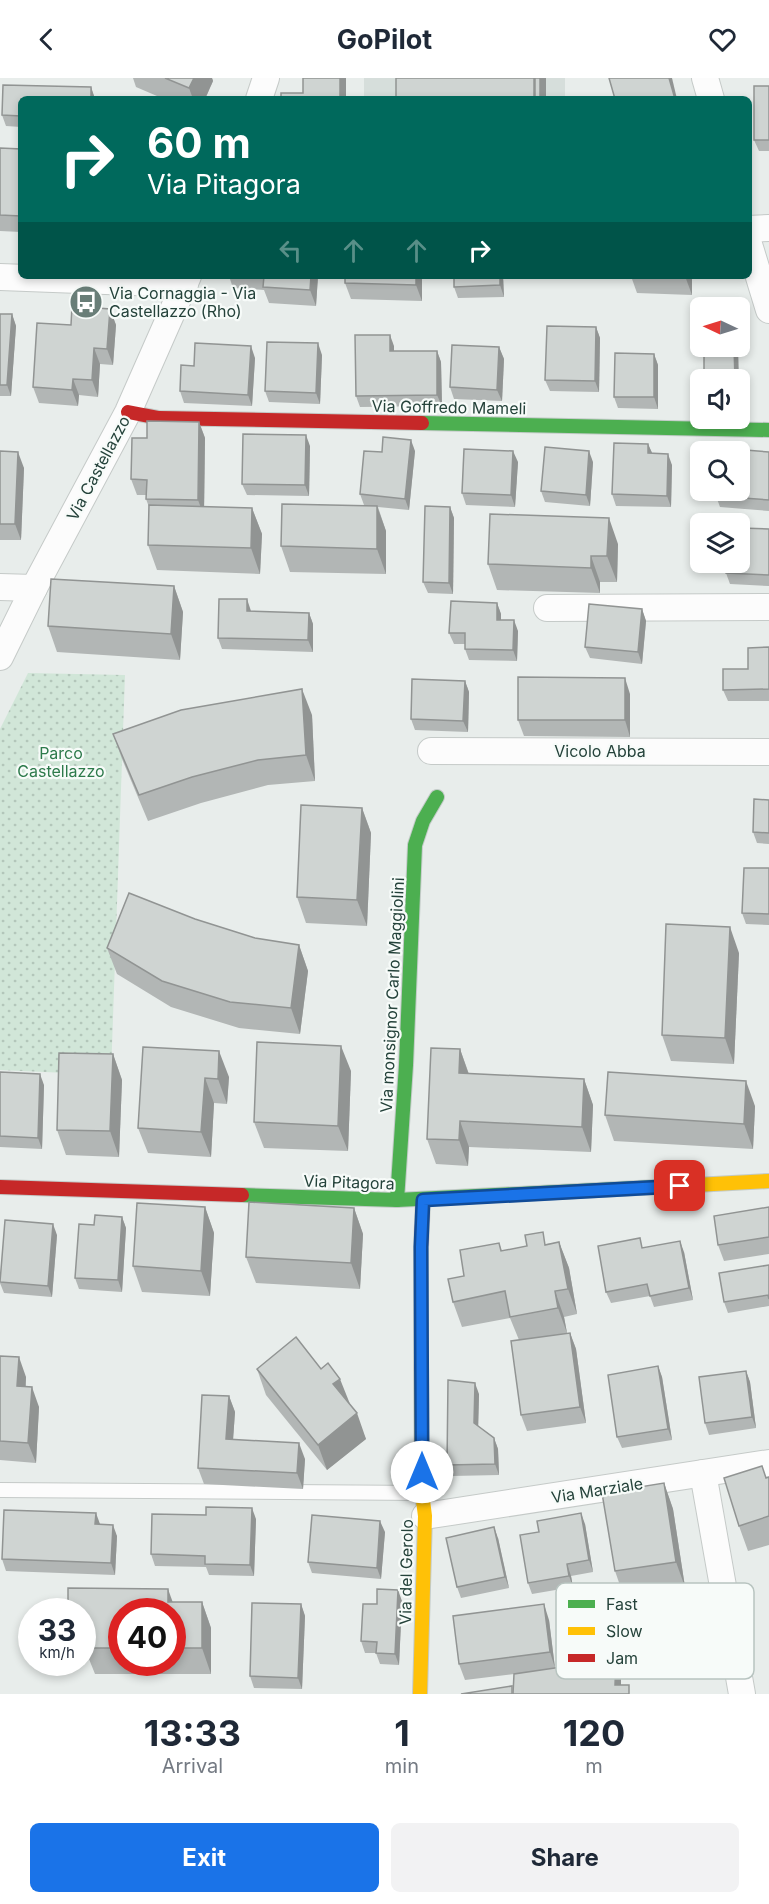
<!DOCTYPE html>
<html lang="en">
<head>
<meta charset="utf-8">
<style>
	body { margin:0; font-family:Inter,sans-serif; background:#f2f2f3; color:#1f2937; height:100vh; display:flex; flex-direction:column; font-size:22px; white-space:nowrap }
	* { box-sizing:border-box; margin:0 }
	p { font-size:20px; color:#747a83 }
	.icon { flex:none; width:33px; height:33px; fill:none; stroke:currentColor; stroke-width:2; stroke-linecap:round; stroke-linejoin:round }
	.map { position:relative; height:1616px; overflow:hidden }
	.side { display:flex; flex-direction:column; background:#fff; flex:1 }
	.side>* { flex:none }
	.top-card { position:absolute; left:18px; top:18px; width:734px; height:183px; border-radius:9px; box-shadow:0 3px 9px #0003; background:#00695c; color:#fff; overflow:hidden }
	.needle { width:39px; rotate:274deg }
	.buttons { position:absolute; left:690px; top:219px; display:grid; gap:12px }
	.buttons a { display:grid; place-items:center; width:60px; height:60px; border-radius:9px; background:#fff; box-shadow:0 3px 9px #0003; font-size:30px }
	.speed { position:absolute; left:18px; top:1520px; display:flex; gap:12px; font-size:30px; font-weight:700; text-align:center }
	.speed>* { display:grid; place-content:center; width:78px; height:78px; border-radius:50%; background:#fff; box-shadow:0 3px 9px #0003; line-height:1 }
	.speed small { font-size:15px; font-weight:400 }
	.speed .limit { border:9px solid #d22; background:#fff; color:#111 }
	.pin { position:absolute; display:grid; place-items:center; width:51px; height:51px; color:#fff; margin:-26px; border-radius:12px; box-shadow:0 3px 9px #0006 }
	.me { position:absolute; width:66px; margin:-33px; rotate:0deg; stroke-linejoin:round; filter:drop-shadow(0 0 4px #0008) }
	.turn { display:flex; align-items:center; gap:21px; height:126px; padding:0 30px; font-size:27px }
	.turn .icon { width:78px; height:78px; stroke-width:2.5 }
	.turn b { display:block; font-size:42px; line-height:51px }
	.lanes { display:flex; align-items:center; height:57px; padding:0 30px; background:#0003; justify-content:center; gap:30px; direction:ltr }
	.lanes .off { opacity:.35 }
	.eta { display:flex; justify-content:space-evenly; align-items:center; height:102px; text-align:center }
	.eta b { font-size:36px; font-weight:700; line-height:42px }
	.primary-button { display:flex; gap:12px; margin-top:auto; padding:12px 30px }
	.primary-button a { flex:1; height:69px; border-radius:9px; background:#1a73e8; color:#fff; font-size:24px; font-weight:700; line-height:69px; text-align:center }
	.primary-button a+a { background:#f2f2f3; color:#1f2937 }
	header { display:flex; justify-content:space-between; align-items:center; height:78px; padding:0 30px; background:#fff; font-size:27px; font-weight:700 }
	.map>svg:first-child { display:block }
</style>
</head>
<body>
<header><svg class="icon" aria-label="back" viewBox="0 0 24 24"><path d="M15 5l-7 7 7 7"/></svg>GoPilot<svg class="icon" aria-label="heart" viewBox="0 0 24 24"><path d="M12 20l-8-8c-3-5 5-10 8-4 3-6 11-1 8 4z"/></svg></header>
<div class="map">
<svg width="769" height="1616" viewBox="0 0 769 1616">
	<defs>
		<pattern id="grass-dots" width="8" height="8" patternUnits="userSpaceOnUse" patternTransform="scale(1.5)"><rect width="8" height="8" fill="#d1e6d8"/><path d="M2 2h.1M6 6h.1" fill="none" stroke="#b3c6ba" stroke-width="1.8" stroke-linecap="round"/></pattern>
	</defs>
	<rect width="100%" height="100%" fill="#e8edeb"/>
	<rect fill="#d6dedb" x="364" y="0" width="201" height="21"/>
	<path fill="url(#grass-dots)" d="M28,595L125,597L111,997L0,992V651Z"/>
	<g fill="none" stroke-linecap="round" stroke-linejoin="round">
		<g stroke="#c5cac8" stroke-width="16">
			<path id="lane" d="M0,1412L422,1415"/>
		</g>
		<g stroke="#c5cac8" stroke-width="28">
			<g id="street">
				<path d="M705,0L711,21"/>
				<path d="M259,21L266,0"/>
				<path d="M748,151L769,150"/>
				<path d="M748,163L769,232"/>
				<path d="M0,199L185,206"/>
				<path d="M0,509L34,510"/>
				<path d="M547,530L769,529"/>
				<path d="M0,579L34,510L128,334L188,198"/>
				<path d="M431,673L769,674"/>
				<path d="M703,1395L742,1616"/>
				<path d="M425,1438L769,1385"/>
			</g>
		</g>
		<g stroke="#c3cbc8" stroke-width="16">
			<g id="fast">
				<path d="M422,345L769,352"/>
				<path d="M242,1117L397,1122L677,1108"/>
				<path d="M397,1122L406,987L415,767L423,743L437,719"/>
			</g>
		</g>
		<g stroke="#c3cbc8" stroke-width="16">
			<g id="slow">
				<path d="M677,1108L769,1103"/>
				<path d="M420,1616L425,1438L422,1415L421,1289"/>
			</g>
		</g>
		<g stroke="#c3cbc8" stroke-width="16">
			<g id="jam">
				<path d="M128,334L159,340L422,345"/>
				<path d="M0,1109L242,1117"/>
				<path d="M421,1289V1169L423,1122"/>
			</g>
		</g>
		<use href="#lane" stroke="#fcfcfc" stroke-width="14"/>
		<use href="#street" stroke="#fcfcfc" stroke-width="26"/>
		<use href="#fast" stroke="#4caf50" stroke-width="14"/>
		<use href="#slow" stroke="#ffc107" stroke-width="14"/>
		<use href="#jam" stroke="#c62828" stroke-width="14"/>
	</g>
	<g fill="#b2b6b5" fill-rule="evenodd">
		<path d="M133,0H212L213,3L205,21H164L136,9Z"/>
		<path d="M3,7L91,9L95,21H21V49L6,48L2,37Z"/>
		<path d="M769,8V73H759L754,62Z"/>
		<path d="M0,70L21,71V154L0,153Z"/>
		<path d="M229,198H318L316,228L269,225L264,212L233,210Z"/>
		<path d="M345,198H422V223L351,221L345,205Z"/>
		<path d="M503,198L504,219L458,220L454,209Z"/>
		<path d="M598,198H692V217L637,215L632,201H599Z"/>
		<path d="M110,231L116,247L113,287L100,286L98,319L79,317L78,328L39,325L33,309L71,247Z"/>
		<path d="M0,236H12L16,248L11,318H0Z"/>
		<path d="M596,249L600,260L599,314L550,313L545,302Z"/>
		<path d="M394,268V273H437L441,284L442,328L360,329L356,318Z"/>
		<path d="M499,269L504,281L502,323L454,321L450,309Z"/>
		<path d="M654,276L658,287V331L618,330L614,319Z"/>
		<path d="M322,277L320,326L269,324L265,313Z"/>
		<path d="M255,280L252,328L184,325L180,313L194,288Z"/>
		<path d="M199,344L205,360L204,429L252,430L262,456L260,496L157,492L148,467L149,429L146,421V417H137L131,401L147,360Z"/>
		<path d="M648,366L652,375L672,387L671,429L616,428L612,416Z"/>
		<path d="M310,368L309,418L247,417L242,406Z"/>
		<path d="M0,373L24,390L21,462H0Z"/>
		<path d="M415,373L409,432L378,429L386,453V496L290,494L281,468L364,427L360,416L382,374Z"/>
		<path d="M769,374V433L720,429L716,418Z"/>
		<path d="M518,384L515,429L466,427L462,415Z"/>
		<path d="M593,384L590,428L545,424L541,413Z"/>
		<path d="M450,429L454,440L453,516L428,515L423,504Z"/>
		<path d="M769,451V508L730,506L726,495Z"/>
		<path d="M618,466L617,504H600V515L497,512L488,486Z"/>
		<path d="M174,508L183,534L180,582L57,574L48,548Z"/>
		<path d="M497,525L501,536V542L518,553L517,583L469,582L465,571V566H454L449,555Z"/>
		<path d="M642,531L646,543L642,586L590,580L585,569Z"/>
		<path d="M251,533V534L309,535L313,546V574L222,571L218,560Z"/>
		<path d="M769,569V623H728L723,612L748,591Z"/>
		<path d="M465,603L469,614L468,654L415,652L411,641Z"/>
		<path d="M630,616V659L524,658L518,642Z"/>
		<path d="M312,637L315,703L268,707L201,725L148,743L122,681L113,656Z"/>
		<path d="M769,722V766L757,765L753,754Z"/>
		<path d="M362,730L371,755L367,848L306,845L297,819Z"/>
		<path d="M769,790V847L746,846L742,835Z"/>
		<path d="M195,841L255,860L299,867L308,893L300,956L239,950L171,929L117,896L107,870Z"/>
		<path d="M739,875L734,986L671,983L662,957Z"/>
		<path d="M143,969L229,999L227,1026L214,1025L211,1079L148,1075L138,1050Z"/>
		<path d="M460,971L469,996L584,1001L593,1027L591,1074L469,1069L468,1088L436,1086L427,1061Z"/>
		<path d="M113,976L122,1002L119,1079L66,1077L57,1052Z"/>
		<path d="M351,993L348,1073L264,1070L254,1044Z"/>
		<path d="M0,994L44,1007L42,1071L0,1069Z"/>
		<path d="M755,1028L753,1071L614,1063L605,1037Z"/>
		<path d="M205,1129L214,1155L210,1218L142,1214L133,1188Z"/>
		<path d="M769,1129V1176L724,1183L718,1167Z"/>
		<path d="M354,1130L363,1156L360,1211L256,1205L246,1179Z"/>
		<path d="M122,1139L126,1150L122,1214L79,1211L75,1200L94,1147Z"/>
		<path d="M57,1157L52,1219L4,1215L0,1205Z"/>
		<path d="M559,1164L569,1190L577,1236L564,1239L567,1255H570L576,1271L586,1345L527,1353L521,1337L519,1262L510,1240L462,1249L453,1224L499,1165L502,1173Z"/>
		<path d="M684,1174L693,1222L654,1229L650,1218L611,1225L606,1214Z"/>
		<path d="M769,1187V1228L728,1235L724,1224Z"/>
		<path d="M0,1278L26,1299V1308L39,1329L36,1385L0,1382Z"/>
		<path d="M658,1288L662,1299L672,1362L622,1370L617,1359Z"/>
		<path d="M257,1291L350,1326L366,1361L327,1392L266,1317Z"/>
		<path d="M746,1293L750,1304L756,1350L709,1357L705,1345Z"/>
		<path d="M479,1316L478,1348L494,1360L498,1371L499,1397L452,1398L447,1387Z"/>
		<path d="M229,1318L235,1334L233,1361L305,1381L303,1411L204,1406L198,1390Z"/>
		<path d="M762,1388L766,1400L769,1399V1467L748,1473L739,1448Z"/>
		<path d="M664,1405L673,1431L685,1509L624,1519L615,1493Z"/>
		<path d="M256,1441L254,1498L209,1497L206,1489L155,1488L151,1476Z"/>
		<path d="M100,1446L117,1458L115,1497L6,1493L2,1481Z"/>
		<path d="M585,1446L593,1494L571,1498L573,1509L532,1516L528,1505Z"/>
		<path d="M385,1454L381,1501L312,1495L308,1484Z"/>
		<path d="M498,1460L509,1510L461,1520L457,1509Z"/>
		<path d="M402,1523L399,1587L380,1586L376,1575H365L361,1563L377,1526Z"/>
		<path d="M173,1524H202L211,1550V1596H95L87,1576H82V1533ZM122,1533H172V1584H122Z"/>
		<path d="M301,1526L305,1538L302,1611L254,1610L250,1598Z"/>
		<path d="M549,1542L555,1590L616,1581L621,1597V1607L531,1594L465,1602L459,1586Z"/>
		<path d="M686,1543L697,1583L639,1599L635,1588Z"/>
	</g>
	<g fill="#919493">
		<path d="M194,0H212L213,3L205,21H193L189,10Z"/>
		<rect x="340" y="0" width="6" height="21"/>
		<rect x="534" y="0" width="12" height="21"/>
		<path d="M669,0H672L677,21H675Z"/>
		<path d="M91,9L95,21H91Z"/>
		<path d="M311,198H318L316,228L310,212Z"/>
		<path d="M416,198H422V223L416,207Z"/>
		<path d="M500,198H503L504,219L500,207Z"/>
		<path d="M685,198H692V217Z"/>
		<path d="M110,231L116,247L113,287L107,271Z"/>
		<path d="M12,236L16,248L11,318L7,307Z"/>
		<path d="M596,249L600,260L599,314L595,303Z"/>
		<path d="M390,257L394,268V284L390,273Z"/>
		<path d="M318,265L322,277L320,326L316,315Z"/>
		<path d="M251,268L255,280L252,328L248,317Z"/>
		<path d="M734,268H738L739,302H735Z"/>
		<path d="M499,269L504,281L502,323L497,312Z"/>
		<path d="M94,270L100,286L98,319L92,302Z"/>
		<path d="M437,273L441,284L442,328L437,317Z"/>
		<path d="M654,276L658,287V331L654,319Z"/>
		<path d="M73,301L79,317L78,328L72,312Z"/>
		<path d="M199,344L205,360L204,438L198,422Z"/>
		<path d="M306,357L310,368L309,418L305,407Z"/>
		<path d="M411,362L415,373L409,432L405,421Z"/>
		<path d="M648,366L653,377L648,375Z"/>
		<path d="M513,373L518,384L515,429L511,417Z"/>
		<path d="M589,373L593,384L590,428L586,417Z"/>
		<path d="M18,374L24,390L21,462L15,446Z"/>
		<path d="M668,376L672,387L671,429L667,418Z"/>
		<path d="M377,428L386,453V496L377,471Z"/>
		<path d="M450,429L454,440L453,516L449,505Z"/>
		<path d="M252,430L262,456L260,496L251,470Z"/>
		<path d="M609,440L618,466L617,504L607,478Z"/>
		<path d="M591,478L600,504V515L591,490Z"/>
		<path d="M174,508L183,534L180,582L171,556Z"/>
		<path d="M247,521L251,533V545L247,533Z"/>
		<path d="M497,525L501,536V553L497,542Z"/>
		<path d="M642,531L646,543L642,586L638,574Z"/>
		<path d="M309,535L313,546V574L308,562Z"/>
		<path d="M514,542L518,553L517,583L513,572Z"/>
		<path d="M625,600L630,616V659L625,642Z"/>
		<path d="M465,603L469,614L468,654L463,643Z"/>
		<path d="M302,611L312,637L315,703L306,677Z"/>
		<path d="M362,730L371,755L367,848L357,822Z"/>
		<path d="M730,849L739,875L734,986L725,960Z"/>
		<path d="M299,867L308,893L300,956L291,930Z"/>
		<path d="M341,968L351,993L348,1073L338,1048Z"/>
		<path d="M460,971L469,997L459,995Z"/>
		<path d="M219,973L229,999L227,1026L218,1001Z"/>
		<path d="M113,976L122,1002L119,1079L110,1053Z"/>
		<path d="M40,996L44,1007L42,1071L38,1060Z"/>
		<path d="M205,1000L214,1025L211,1079L201,1054Z"/>
		<path d="M584,1001L593,1027L591,1074L582,1049Z"/>
		<path d="M746,1003L755,1028L753,1071L744,1046Z"/>
		<path d="M460,1043L469,1069L468,1088L459,1062Z"/>
		<path d="M205,1129L214,1155L210,1218L201,1193Z"/>
		<path d="M354,1130L363,1156L360,1211L351,1185Z"/>
		<path d="M122,1139L126,1150L122,1214L118,1202Z"/>
		<path d="M53,1146L57,1157L52,1219L48,1208Z"/>
		<path d="M680,1163L684,1174L693,1222L689,1210Z"/>
		<path d="M559,1164L569,1190L577,1236L568,1211Z"/>
		<path d="M555,1213L564,1239L567,1255L558,1230Z"/>
		<path d="M570,1255L576,1271L586,1345L580,1329Z"/>
		<path d="M19,1279L26,1299L24,1328L17,1308Z"/>
		<path d="M658,1288L662,1299L672,1362L668,1351Z"/>
		<path d="M746,1293L750,1304L756,1350L752,1339Z"/>
		<path d="M340,1301L350,1326L333,1306Z"/>
		<path d="M475,1305L479,1316L478,1357L474,1345Z"/>
		<path d="M32,1309L39,1329L36,1385L28,1365Z"/>
		<path d="M229,1318L235,1334L232,1377L226,1361Z"/>
		<path d="M357,1335L366,1361L327,1392L318,1367Z"/>
		<path d="M494,1360L498,1371L499,1397L495,1386Z"/>
		<path d="M299,1365L305,1381L303,1411L297,1395Z"/>
		<path d="M664,1405L673,1431L685,1509L676,1484Z"/>
		<path d="M252,1430L256,1441L254,1498L250,1487Z"/>
		<path d="M96,1435L100,1446H95Z"/>
		<path d="M581,1435L585,1446L593,1494L589,1482Z"/>
		<path d="M380,1443L385,1454L381,1501L377,1490Z"/>
		<path d="M113,1447L117,1458L115,1497L111,1485Z"/>
		<path d="M494,1449L498,1460L509,1510L505,1499Z"/>
		<path d="M567,1486L571,1498L573,1509L569,1498Z"/>
		<path d="M168,1511L177,1536L168,1524Z"/>
		<path d="M398,1512L402,1523L399,1587L395,1576Z"/>
		<path d="M202,1524L211,1550V1596L202,1570Z"/>
		<path d="M301,1526L305,1538L302,1611L298,1600Z"/>
		<path d="M544,1526L549,1542L555,1590L550,1574Z"/>
		<path d="M682,1531L686,1543L697,1583L693,1572Z"/>
		<path d="M616,1581L621,1597V1616L615,1607Z"/>
	</g>
	<g fill="#cfd4d2" stroke="#919493" stroke-width="1.5">
		<path d="M165,0H194L189,10Z"/>
		<path d="M303,0H340V21H281V15H303Z"/>
		<rect x="396" y="0" width="138" height="21"/>
		<rect x="535" y="0" width="5" height="21"/>
		<path d="M609,0H669L675,21H615Z"/>
		<path d="M3,7L91,9V21H21V38L2,37Z"/>
		<rect x="754" y="8" width="15" height="54"/>
		<path d="M0,70L21,71V138L0,137Z"/>
		<path d="M264,198H311L310,212L263,209Z"/>
		<path d="M345,198H416V207L345,205Z"/>
		<path d="M454,198H500V207L454,209Z"/>
		<path d="M72,228L110,231L107,271L94,270L92,302L73,301L72,312L33,309L37,245L71,247Z"/>
		<path d="M0,236H12L7,307H0Z"/>
		<path d="M547,248L596,249L595,303L545,302Z"/>
		<path d="M355,257H390V273H437V317L356,318Z"/>
		<path d="M267,264L318,265L316,315L265,313Z"/>
		<path d="M195,265L251,268L248,317L180,313L181,287L194,288Z"/>
		<path d="M452,267L499,269L497,312L450,309Z"/>
		<path d="M704,268H734L735,302H704Z"/>
		<path d="M615,275L654,276V319H614Z"/>
		<path d="M147,343L199,344L198,422L146,421L147,402L131,401L132,360H147Z"/>
		<path d="M243,356L306,357L305,407L242,406Z"/>
		<path d="M383,359L411,362L405,421L360,416L364,373L382,374Z"/>
		<path d="M614,365L648,366V375L668,376L667,418L612,416Z"/>
		<path d="M545,369L589,373L586,417L541,413Z"/>
		<path d="M720,370L769,374V422L716,418L717,412H740V374H720Z"/>
		<path d="M464,371L513,373L511,417L462,415Z"/>
		<path d="M0,373L18,374L15,446H0Z"/>
		<path d="M282,426L377,428V471L281,468Z"/>
		<path d="M149,427L252,430L251,470L148,467Z"/>
		<path d="M425,428L450,429L449,505L423,504Z"/>
		<path d="M490,436L609,440L607,478H591V490L488,486Z"/>
		<path d="M740,450L769,451V497L726,495V484H740Z"/>
		<path d="M51,501L174,508L171,556L48,548Z"/>
		<path d="M219,521H247V533L309,535L308,562L218,560Z"/>
		<path d="M451,523L497,525V542H514L513,572L465,571V555H449Z"/>
		<path d="M589,526L642,531L638,574L585,569Z"/>
		<path d="M769,569V611L723,612V591H748V570Z"/>
		<path d="M518,599L625,600V642H518Z"/>
		<path d="M412,601L465,603L463,643L411,641Z"/>
		<path d="M302,611L306,677L258,682L192,699L139,717L113,656L181,632Z"/>
		<path d="M754,721L769,722V755L753,754Z"/>
		<path d="M301,727L362,730L357,822L297,819Z"/>
		<path d="M744,790H769V836L742,835Z"/>
		<path d="M129,815L195,841L255,860L299,867L291,930L230,924L162,903L107,870Z"/>
		<path d="M666,846L730,849L725,960L662,957Z"/>
		<path d="M257,964L341,968L338,1048L254,1044Z"/>
		<path d="M143,969L219,973L218,1001L205,1000L201,1054L138,1050Z"/>
		<path d="M431,970L460,971L459,995L584,1001L582,1049L460,1043L459,1062L427,1061Z"/>
		<path d="M59,975L113,976L110,1053L57,1052Z"/>
		<path d="M0,994L40,996L38,1060L0,1058Z"/>
		<path d="M608,994L746,1003L744,1046L605,1037Z"/>
		<path d="M249,1124L354,1130L351,1185L246,1179Z"/>
		<path d="M137,1125L205,1129L201,1193L133,1188Z"/>
		<path d="M769,1129V1159L718,1167L714,1138Z"/>
		<path d="M95,1137L122,1139L118,1202L75,1200L79,1146L94,1147Z"/>
		<path d="M5,1142L53,1146L48,1208L0,1204Z"/>
		<path d="M543,1154L545,1167L559,1164L568,1211L555,1213L558,1230L510,1239L505,1213L453,1224L448,1201L464,1198L460,1172L499,1165L501,1173L527,1168L525,1157Z"/>
		<path d="M640,1160L642,1170L680,1163L689,1210L650,1218L647,1206L606,1214L598,1168Z"/>
		<path d="M769,1187V1221L768,1217L724,1224L719,1195Z"/>
		<path d="M570,1255L580,1329L521,1337L511,1263Z"/>
		<path d="M296,1259L321,1291L328,1285L340,1301L333,1306L357,1335L318,1367L257,1291Z"/>
		<path d="M0,1278L19,1279L17,1308L32,1309L28,1365L0,1363Z"/>
		<path d="M658,1288L668,1351L617,1359L608,1297Z"/>
		<path d="M746,1293L752,1339L705,1345L699,1299Z"/>
		<path d="M448,1302L475,1305L474,1345L494,1360L495,1386L447,1387Z"/>
		<path d="M202,1317L229,1318L226,1361L299,1365L297,1395L198,1390Z"/>
		<path d="M762,1388L766,1400L769,1399V1438L739,1448L724,1400Z"/>
		<path d="M664,1405L676,1484L615,1493L602,1415Z"/>
		<path d="M206,1429L252,1430L250,1487L205,1486V1478L151,1476L152,1436L206,1437Z"/>
		<path d="M4,1432L96,1435L95,1446L113,1447L111,1485L2,1481Z"/>
		<path d="M581,1435L589,1482L567,1486L569,1498L528,1505L520,1457L539,1454L537,1443Z"/>
		<path d="M312,1437L380,1443L377,1490L308,1484Z"/>
		<path d="M494,1449L505,1499L457,1509L446,1460Z"/>
		<path d="M68,1510L168,1511V1524H202V1570H172V1533H122V1570H85L86,1550H82V1533H68Z"/>
		<path d="M377,1511L398,1512L395,1576L376,1575L377,1564L361,1563L363,1526H377Z"/>
		<path d="M252,1525L301,1526L298,1600L250,1598Z"/>
		<path d="M544,1526L550,1574L459,1586L453,1538Z"/>
		<path d="M616,1581L615,1607H629V1616H513L514,1596Z"/>
		<path d="M512,1608V1616H461Z"/>
	</g>
	<g fill="none" stroke-linecap="round" stroke-linejoin="round">
		<g stroke="#114b97" stroke-width="15">
			<path id="route" d="M422,1394L421,1169L423,1122L680,1108"/>
		</g>
		<use href="#route" stroke="#1a73e8" stroke-width="10"/>
	</g>
	<defs>
		<g id="bus-disc" transform="scale(1.725)"><circle r="9.5" fill="#697e78" stroke="#f7fbf9"/><path d="M-5-6H5V4H4V6H2V4H-2V6H-4V4H-5ZM-3.5-4V0h7V-4ZM-3.5 1.2v1.5H-2V1.2ZM2 1.2v1.5H3.5V1.2Z" fill="#fff"/></g>
	</defs>
	<g fill-rule="evenodd">
		<use href="#bus-disc" x="86" y="224"/>
	</g>
	<g text-anchor="middle" stroke-width="4.5" stroke-linejoin="round" paint-order="stroke">
		<g font-size="16" fill="#24423a" stroke="#f7fbf9" text-anchor="start">
			<text x="109" y="221">Via Cornaggia - Via<tspan x="109" dy="18">Castellazzo (Rho)</tspan></text>
		</g>
		<g font-size="16" fill="#24423a" stroke="#f7fbf9">
			<text transform="translate(449 329) rotate(1)" y="6">Via Goffredo Mameli</text>
			<text transform="translate(98 390) rotate(-62)" y="6">Via Castellazzo</text>
			<text x="600" y="679">Vicolo Abba</text>
			<text transform="translate(392 917) rotate(-87)" y="6">Via monsignor Carlo Maggiolini</text>
			<text transform="translate(349 1104) rotate(2)" y="6">Via Pitagora</text>
			<text transform="translate(597 1412) rotate(-9)" y="6">Via Marziale</text>
			<text transform="translate(406 1494) rotate(-89)" y="6">Via del Gerolo</text>
		</g>
		<g font-size="16" fill="#2d7a4b" stroke="#f7fbf9">
			<text x="61" y="681">Parco<tspan x="61" dy="18">Castellazzo</tspan></text>
		</g>
	</g>
	<rect x="556" y="1505" width="198" height="96" rx="9" fill="#f7fbf9" stroke="#b8c4c0" stroke-width="1.5"/>
	<rect x="568" y="1522" width="27" height="8" fill="#4caf50"/>
	<rect x="568" y="1549" width="27" height="8" fill="#ffc107"/>
	<rect x="568" y="1576" width="27" height="8" fill="#c62828"/>
	<g font-size="16" fill="#24423a">
		<text x="606" y="1532">Fast</text>
		<text x="606" y="1559">Slow</text>
		<text x="606" y="1586">Jam</text>
	</g>
</svg>
<div class="buttons">
<a><svg class="needle" viewBox="-14 -14 28 28"><path d="M0-13l5 13h-10z" fill="#e53935"/><path d="M0 13l5-13h-10z" fill="#747a83"/></svg></a>
<a><svg class="icon" aria-label="sound" viewBox="0 0 24 24"><path d="M4 9h4l5-4v14l-5-4H4zM17 9q2 3 0 6"/></svg></a>
<a><svg class="icon" aria-label="search" viewBox="0 0 24 24"><circle cx="10" cy="10" r="6"/><path d="M15 15l6 6"/></svg></a>
<a><svg class="icon" aria-label="layers" viewBox="0 0 24 24"><path d="M12 4l9 5-9 5-9-5zM3 14l9 5 9-5"/></svg></a>
</div>
<div class="speed"><div>33<small>km/h</small></div><div class="limit">40</div></div>
<div class="pin" style="left:680px;top:1108px;background:#d93025"><svg class="icon" aria-label="arrive" viewBox="0 0 24 24"><path d="M6 21V4h12l-3 4 3 4H6"/></svg></div>
<svg class="me" style="left:422px;top:1394px" viewBox="-20 -20 40 40"><circle r="19" fill="#fff"/><path d="M0-13L10 11 0 6-10 11z" fill="#1a73e8"/></svg>
<div class="top-card">
<div class="turn"><svg class="icon" aria-label="right" viewBox="0 0 24 24"><path d="M7 20v-9h11M14 6l5 5-5 5"/></svg><div><b>60 m</b>Via Pitagora</div></div>
<div class="lanes"><svg class="icon off" aria-label="left" viewBox="0 0 24 24"><path d="M17 20v-9H6M10 6l-5 5 5 5"/></svg><svg class="icon off" aria-label="ahead" viewBox="0 0 24 24"><path d="M12 20V5M6 11l6-6 6 6"/></svg><svg class="icon off" aria-label="ahead" viewBox="0 0 24 24"><path d="M12 20V5M6 11l6-6 6 6"/></svg><svg class="icon" aria-label="right" viewBox="0 0 24 24"><path d="M7 20v-9h11M14 6l5 5-5 5"/></svg></div>
</div>
</div>
<section class="side">
<div class="eta">
<div><b>13:33</b><p>Arrival</p></div>
<div><b>1</b><p>min</p></div>
<div><b>120</b><p>m</p></div>
</div>
<div class="primary-button"><a>Exit</a><a>Share</a></div>
</section>
</body>
</html>
